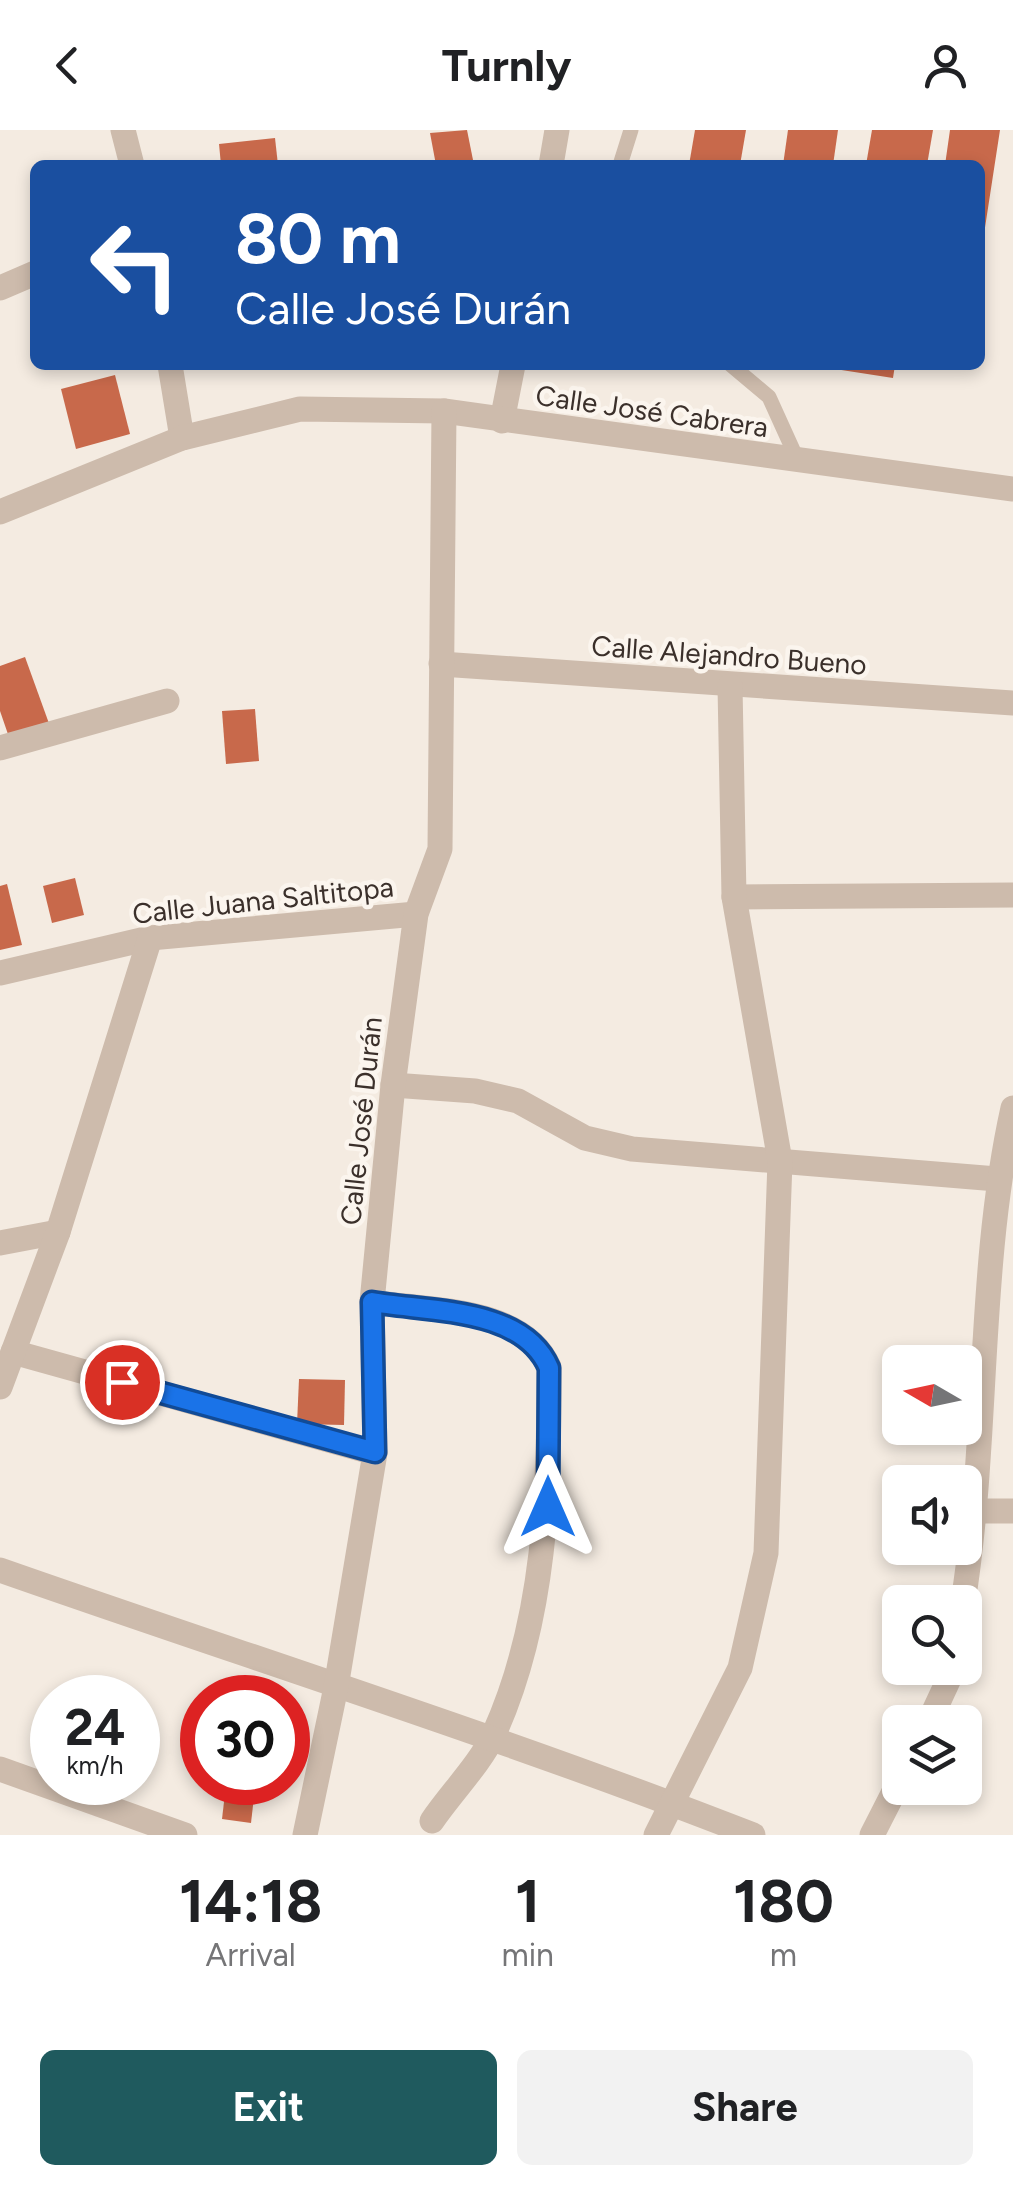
<!DOCTYPE html>
<html lang="en">
<head>
<meta charset="utf-8">
<style>
	body { margin:0; font-family:Figtree,sans-serif; background:#f2f2f2; color:#202124; height:100vh; display:flex; flex-direction:column; font-size:38px; white-space:nowrap }
	* { box-sizing:border-box; margin:0 }
	p { font-size:32px; color:#757577 }
	.icon { flex:none; width:55px; height:55px; fill:none; stroke:currentColor; stroke-width:2; stroke-linecap:round; stroke-linejoin:round }
	.map { position:relative; height:1705px; overflow:hidden }
	.side { display:flex; flex-direction:column; background:#fff; flex:1 }
	.side>* { flex:none }
	.hud { position:absolute; left:30px; top:30px; width:955px; height:210px; border-radius:15px; box-shadow:0 5px 15px #0003; background:#1a4fa0; color:#fff; overflow:hidden }
	.needle { width:65px; rotate:279deg }
	.tools { position:absolute; left:882px; top:1215px; display:grid; gap:20px }
	.tools a { display:grid; place-items:center; width:100px; height:100px; border-radius:15px; background:#fff; box-shadow:0 5px 15px #0003; font-size:50px }
	.speed { position:absolute; left:30px; top:1545px; display:flex; gap:20px; font-size:50px; font-weight:700; text-align:center }
	.speed>* { display:grid; place-content:center; width:130px; height:130px; border-radius:50%; background:#fff; box-shadow:0 5px 15px #0003; line-height:1 }
	.speed small { font-size:25px; font-weight:400 }
	.speed .limit { border:15px solid #d22; background:#fff; color:#111 }
	.pin { position:absolute; display:grid; place-items:center; width:85px; height:85px; color:#fff; margin:-42px; border:5px solid #fff; border-radius:50%; box-shadow:0 2px 10px #0007 }
	.me { position:absolute; width:110px; margin:-55px; rotate:0deg; stroke-linejoin:round; filter:drop-shadow(0 0 8px #0008) }
	.turn { display:flex; align-items:center; gap:35px; height:210px; padding:0 40px; font-size:45px }
	.turn .icon { width:130px; height:130px; stroke-width:2.5 }
	.turn b { display:block; font-size:70px; line-height:85px }
	.eta { display:flex; justify-content:space-evenly; align-items:center; height:170px; text-align:center }
	.eta b { font-size:60px; font-weight:700; line-height:70px }
	.button { display:flex; gap:20px; margin-top:auto; padding:20px 40px }
	.button a { flex:1; height:115px; border-radius:15px; background:#1f5a5e; color:#fff; font-size:40px; font-weight:700; line-height:115px; text-align:center }
	.button a+a { background:#f2f2f2; color:#202124 }
	header { display:flex; justify-content:space-between; align-items:center; height:130px; padding:0 40px; background:#fff; font-size:45px; font-weight:700 }
	.map>svg:first-child { display:block }
</style>
</head>
<body>
<header><svg class="icon" aria-label="back" viewBox="0 0 24 24"><path d="M15 5l-7 7 7 7"/></svg>Turnly<svg class="icon" aria-label="person" viewBox="0 0 24 24"><circle cx="12" cy="8" r="4"/><path d="M4 21q1-7 8-7t8 7"/></svg></header>
<div class="map">
<svg width="1013" height="1705" viewBox="0 0 1013 1705">
	<rect width="100%" height="100%" fill="#f4ebe1"/>
	<g fill="#c8694b">
		<path d="M467,0L474,35H436L430,3Z"/>
		<path d="M695,0H746L740,35H689Z"/>
		<path d="M788,0H838L833,35H783Z"/>
		<path d="M872,0H933L927,35H866Z"/>
		<path d="M950,0H1000L982,117L980,35H945Z"/>
		<path d="M275,8L278,35H221L219,14Z"/>
		<path d="M836,235H895L893,248L835,239Z"/>
		<path d="M115,245L130,304L76,319L61,259Z"/>
		<path d="M25,527L51,599L11,613L0,581V536Z"/>
		<path d="M255,579L259,631L226,634L222,581Z"/>
		<path d="M75,748L84,785L52,793L43,756Z"/>
		<path d="M7,754L22,815L0,820V756Z"/>
		<path d="M299,1249L345,1250L344,1295L297,1294Z"/>
		<path d="M226,1655L255,1658L251,1693L222,1689Z"/>
	</g>
	<g fill="none" stroke-linecap="round" stroke-linejoin="round">
		<g stroke="#cdbbac" stroke-width="15">
			<path d="M620,35L631,0"/>
			<path d="M731,235L769,267L798,331"/>
		</g>
		<g stroke="#cdbbac" stroke-width="25">
			<path d="M123,0L132,35"/>
			<path d="M551,35L557,0"/>
			<path d="M0,158L35,143"/>
			<path d="M170,235L182,308"/>
			<path d="M502,291L513,235"/>
			<path d="M0,382L182,308L300,279L444,281L1013,359"/>
			<path d="M441,534L1013,573"/>
			<path d="M0,618L167,571"/>
			<path d="M734,767L1013,765"/>
			<path d="M0,843L150,808L416,784"/>
			<path d="M393,955L475,961L518,971L585,1008L632,1019L997,1049"/>
			<path d="M0,1113L58,1102"/>
			<path d="M372,1172C430,1181 523,1177 549,1237C549,1360 546,1489 494,1604C480,1634 451,1663 432,1691"/>
			<path d="M13,1222L375,1323"/>
			<path d="M0,1257L58,1102L150,808"/>
			<path d="M978,1381H1013"/>
			<path d="M0,1440C251,1528 505,1608 753,1705"/>
			<path d="M963,1472C989,1309 977,1140 1013,978"/>
			<path d="M929,1592L954,1538"/>
			<path d="M0,1639L185,1705"/>
			<path d="M305,1705L336,1557L375,1323L372,1172L393,955L416,784L440,719L444,281"/>
			<path d="M656,1705L740,1538L766,1423L780,1031L734,767L730,556"/>
			<path d="M872,1705L900,1650"/>
		</g>
	</g>
	<g fill="none" stroke-linecap="round" stroke-linejoin="round">
		<g stroke="#114b97" stroke-width="25">
			<path id="route" d="M122,1252L375,1322L372,1172C429,1182 523,1177 549,1238L548,1377"/>
		</g>
		<use href="#route" stroke="#1a73e8" stroke-width="18"/>
	</g>
	<g text-anchor="middle" stroke-width="9" stroke-linejoin="round" paint-order="stroke">
		<g font-size="28" fill="#3b302b" stroke="#fbf5ee">
			<text transform="translate(652 281) rotate(8)" y="10">Calle José Cabrera</text>
			<text transform="translate(729 525) rotate(4)" y="10">Calle Alejandro Bueno</text>
			<text transform="translate(263 770) rotate(-6)" y="10">Calle Juana Saltitopa</text>
			<text transform="translate(361 991) rotate(-84)" y="10">Calle José Durán</text>
		</g>
	</g>
</svg>
<div class="tools">
<a><svg class="needle" viewBox="-14 -14 28 28"><path d="M0-13l5 13h-10z" fill="#e53935"/><path d="M0 13l5-13h-10z" fill="#757577"/></svg></a>
<a><svg class="icon" aria-label="sound" viewBox="0 0 24 24"><path d="M4 9h4l5-4v14l-5-4H4zM17 9q2 3 0 6"/></svg></a>
<a><svg class="icon" aria-label="search" viewBox="0 0 24 24"><circle cx="10" cy="10" r="6"/><path d="M15 15l6 6"/></svg></a>
<a><svg class="icon" aria-label="layers" viewBox="0 0 24 24"><path d="M12 4l9 5-9 5-9-5zM3 14l9 5 9-5"/></svg></a>
</div>
<div class="speed"><div>24<small>km/h</small></div><div class="limit">30</div></div>
<div class="pin" style="left:122px;top:1252px;background:#d93025"><svg class="icon" aria-label="arrive" viewBox="0 0 24 24"><path d="M6 21V4h12l-3 4 3 4H6"/></svg></div>
<svg class="me" style="left:548px;top:1377px" viewBox="-20 -20 40 40"><path d="M0-17L14 15 0 8-14 15z" fill="#1a73e8" stroke="#fff" stroke-width="4"/></svg>
<div class="hud">
<div class="turn"><svg class="icon" aria-label="left" viewBox="0 0 24 24"><path d="M17 20v-9H6M10 6l-5 5 5 5"/></svg><div><b>80 m</b>Calle José Durán</div></div>
</div>
</div>
<section class="side">
<div class="eta">
<div><b>14:18</b><p>Arrival</p></div>
<div><b>1</b><p>min</p></div>
<div><b>180</b><p>m</p></div>
</div>
<div class="button"><a>Exit</a><a>Share</a></div>
</section>
</body>
</html>
